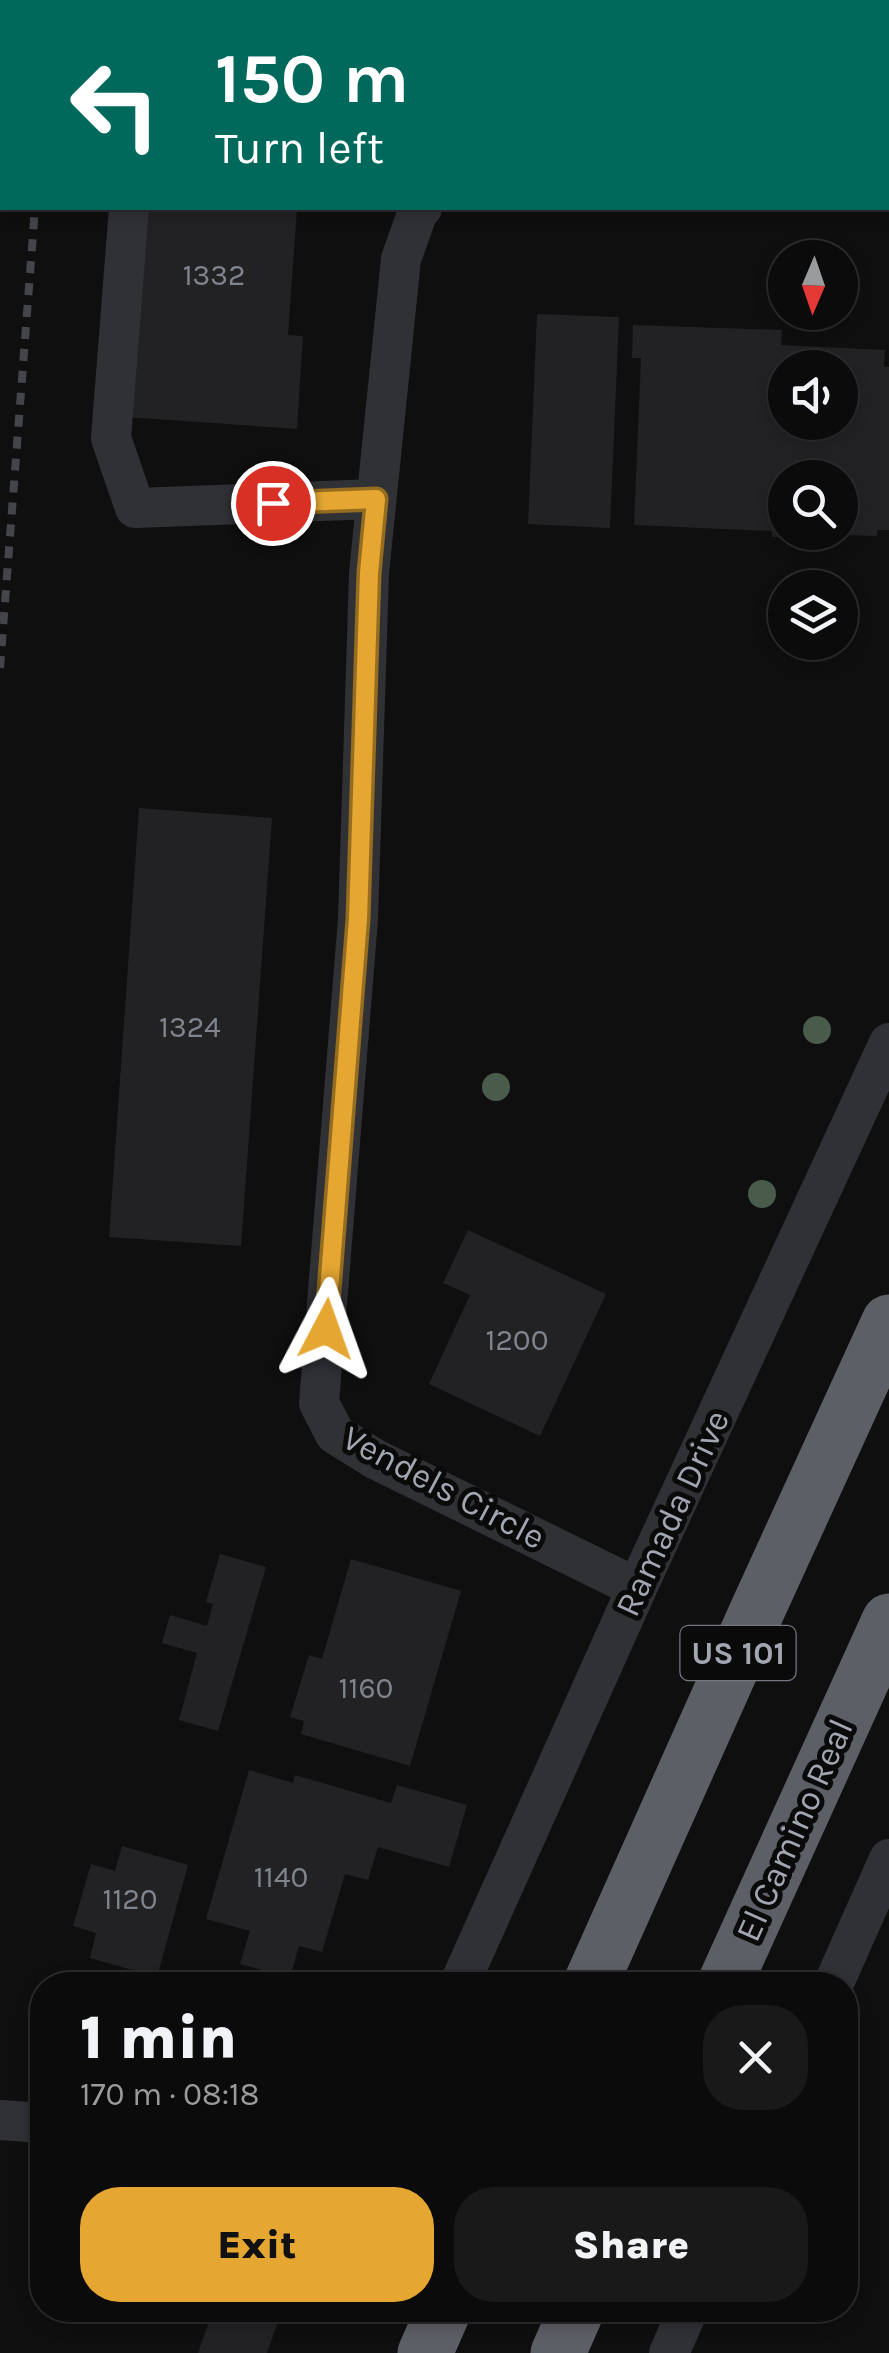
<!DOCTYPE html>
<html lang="en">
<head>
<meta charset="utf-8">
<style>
	body { margin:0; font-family:Karla,sans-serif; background:#19191a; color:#f1f3f6; height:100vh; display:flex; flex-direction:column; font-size:38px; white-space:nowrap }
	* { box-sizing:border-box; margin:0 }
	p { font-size:32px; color:#9a9b9d }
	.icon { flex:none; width:55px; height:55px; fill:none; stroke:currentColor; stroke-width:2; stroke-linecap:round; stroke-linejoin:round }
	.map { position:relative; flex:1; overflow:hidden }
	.side { position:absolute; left:30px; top:1972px; width:828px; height:350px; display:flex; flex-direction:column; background:#0b0b0c; border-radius:40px; box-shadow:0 5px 15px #0003,0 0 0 2px #2b2b2d }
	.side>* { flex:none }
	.top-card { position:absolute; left:0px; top:0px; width:890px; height:210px; box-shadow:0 5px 15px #0003,0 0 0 2px #2b2b2d; background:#00695c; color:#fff; overflow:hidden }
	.needle { width:65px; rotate:182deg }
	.controls { position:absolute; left:768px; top:240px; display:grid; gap:20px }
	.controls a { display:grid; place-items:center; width:90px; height:90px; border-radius:50%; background:#0b0b0c; box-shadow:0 5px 15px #0003,0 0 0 2px #2b2b2d; font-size:50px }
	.pin { position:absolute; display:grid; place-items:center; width:85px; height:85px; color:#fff; margin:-42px; border:5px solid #fff; border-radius:50%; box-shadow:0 2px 10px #0007 }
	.me { position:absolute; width:110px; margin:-55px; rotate:4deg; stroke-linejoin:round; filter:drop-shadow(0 0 8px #0008) }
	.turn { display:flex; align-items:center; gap:35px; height:210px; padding:0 50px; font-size:45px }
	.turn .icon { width:130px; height:130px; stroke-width:2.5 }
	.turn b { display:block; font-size:70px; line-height:85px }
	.round { display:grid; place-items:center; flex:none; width:105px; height:105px; border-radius:40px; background:#19191a }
	.headline { display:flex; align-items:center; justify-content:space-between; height:170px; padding:0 50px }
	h1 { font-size:60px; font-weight:800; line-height:75px }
	.primary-button { display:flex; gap:20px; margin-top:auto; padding:20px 50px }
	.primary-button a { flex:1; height:115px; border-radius:40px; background:#e6a732; color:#111; font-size:40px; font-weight:800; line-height:115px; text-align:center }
	.primary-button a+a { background:#19191a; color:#f1f3f6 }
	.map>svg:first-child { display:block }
</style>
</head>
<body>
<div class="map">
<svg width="889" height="2353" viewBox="0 0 889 2353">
	<rect width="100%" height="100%" fill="#0f0f10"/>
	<g fill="#222224" fill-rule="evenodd">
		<path d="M140,208H297L288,335L303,336L297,429L126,417Z"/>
		<path d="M537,314L619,317L610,528L528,524Z"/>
		<path d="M633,325L782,330L781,345L885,350L884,367H889V530H877V536L840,535V478H785V532H805V538L772,537V531L634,525L641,358H632ZM785,368H840V422H785Z"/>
		<path d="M139,808L272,818L241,1246L109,1237Z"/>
		<path d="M468,1230L606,1294L540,1436L429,1384L470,1295L443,1283Z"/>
		<path d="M220,1554L266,1567L218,1731L179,1720L197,1653L162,1643L170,1615L207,1626L213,1604L206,1602Z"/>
		<path d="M351,1559L461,1591L410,1766L301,1734L304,1721L290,1717L309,1655L322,1659Z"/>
		<path d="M249,1770L293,1783L295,1775L391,1803L397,1785L467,1805L449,1867L378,1847L368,1880L345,1874L322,1952L299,1946L290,1978L240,1964L250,1931L206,1919Z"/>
		<path d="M122,1846L188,1865L157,1977L90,1958L96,1933L73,1926L91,1864L115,1871Z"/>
		<path d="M213,2310H282L267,2353H198Z"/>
	</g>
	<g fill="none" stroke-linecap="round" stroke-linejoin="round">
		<g stroke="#303135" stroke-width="40">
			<path d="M370,0L371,2"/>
			<path d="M145,2V0"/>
			<path d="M888,176H889"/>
			<path d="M129,208L111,438L135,508L376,499"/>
			<path d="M422,208L417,214L401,259L369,573L358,919L319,1403L335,1434L375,1459L637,1588"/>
			<path d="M459,1985L637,1588L889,1043"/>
			<path d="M833,1985L889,1859"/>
			<path d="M0,2120L42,2123"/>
			<path d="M669,2353L688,2310"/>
		</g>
		<g stroke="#5d5f66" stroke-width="55">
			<path d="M590,1985L757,1611L889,1322"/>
			<path d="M724,1985L889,1621"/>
			<path d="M425,2353L444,2310"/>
			<path d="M558,2353L577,2310"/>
		</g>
		<g stroke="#44454a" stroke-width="8" stroke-dasharray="12 10" stroke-linecap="butt">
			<path d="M51,2V0"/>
			<path d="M0,668L35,208"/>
		</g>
	</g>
	<g fill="#495c4b">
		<circle cx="817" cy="1030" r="14"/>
		<circle cx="496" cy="1087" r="14"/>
		<circle cx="762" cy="1194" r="14"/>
	</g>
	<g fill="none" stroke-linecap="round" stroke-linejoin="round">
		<g stroke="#966d20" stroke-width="25">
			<path id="route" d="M273,503L376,499L369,573L358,919L326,1329"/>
		</g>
		<use href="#route" stroke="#e6a732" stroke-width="18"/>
	</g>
	<g text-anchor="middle" stroke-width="10" stroke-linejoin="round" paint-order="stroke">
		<g font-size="30" fill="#80848d">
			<text x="214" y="285">1332</text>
			<text x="190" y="1037">1324</text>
			<text x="517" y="1350">1200</text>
			<text x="366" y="1698">1160</text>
			<text x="281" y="1887">1140</text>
			<text x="130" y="1909">1120</text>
		</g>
		<rect fill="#0a0a0b" stroke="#74777f" stroke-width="2.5" x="680.5" y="1626" width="115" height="54" rx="8"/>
		<g font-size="32" font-weight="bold" fill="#a1a6b1">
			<text x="738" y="1664">US 101</text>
		</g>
		<g font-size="35" fill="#a1a6b1" stroke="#0a0a0b">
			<text transform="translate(444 1487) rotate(28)" y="12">Vendels Circle</text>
			<text transform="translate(672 1513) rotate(-65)" y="12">Ramada Drive</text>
			<text transform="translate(794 1830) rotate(-66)" y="12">El Camino Real</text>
		</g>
	</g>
</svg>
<div class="controls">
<a><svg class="needle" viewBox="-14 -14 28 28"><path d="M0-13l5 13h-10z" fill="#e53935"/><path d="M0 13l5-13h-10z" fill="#9a9b9d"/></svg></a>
<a><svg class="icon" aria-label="sound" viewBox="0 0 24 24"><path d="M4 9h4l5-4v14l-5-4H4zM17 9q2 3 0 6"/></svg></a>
<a><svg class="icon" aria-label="search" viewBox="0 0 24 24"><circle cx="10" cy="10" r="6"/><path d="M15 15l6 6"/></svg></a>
<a><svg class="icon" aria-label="layers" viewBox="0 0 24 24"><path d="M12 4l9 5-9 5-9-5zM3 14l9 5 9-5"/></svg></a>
</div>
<div class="pin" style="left:273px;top:503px;background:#d93025"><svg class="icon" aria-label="arrive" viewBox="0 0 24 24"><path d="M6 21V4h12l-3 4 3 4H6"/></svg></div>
<svg class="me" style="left:326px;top:1329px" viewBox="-20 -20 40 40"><path d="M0-17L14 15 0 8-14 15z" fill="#e6a732" stroke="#fff" stroke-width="4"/></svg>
<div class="top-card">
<div class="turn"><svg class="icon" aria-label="left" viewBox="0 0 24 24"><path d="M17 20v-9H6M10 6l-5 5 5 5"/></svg><div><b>150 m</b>Turn left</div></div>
</div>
<section class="side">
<div class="headline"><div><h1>1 min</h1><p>170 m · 08:18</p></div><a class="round"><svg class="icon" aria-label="close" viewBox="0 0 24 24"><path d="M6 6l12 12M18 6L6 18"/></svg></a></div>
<div class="primary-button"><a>Exit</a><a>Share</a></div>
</section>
</div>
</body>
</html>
